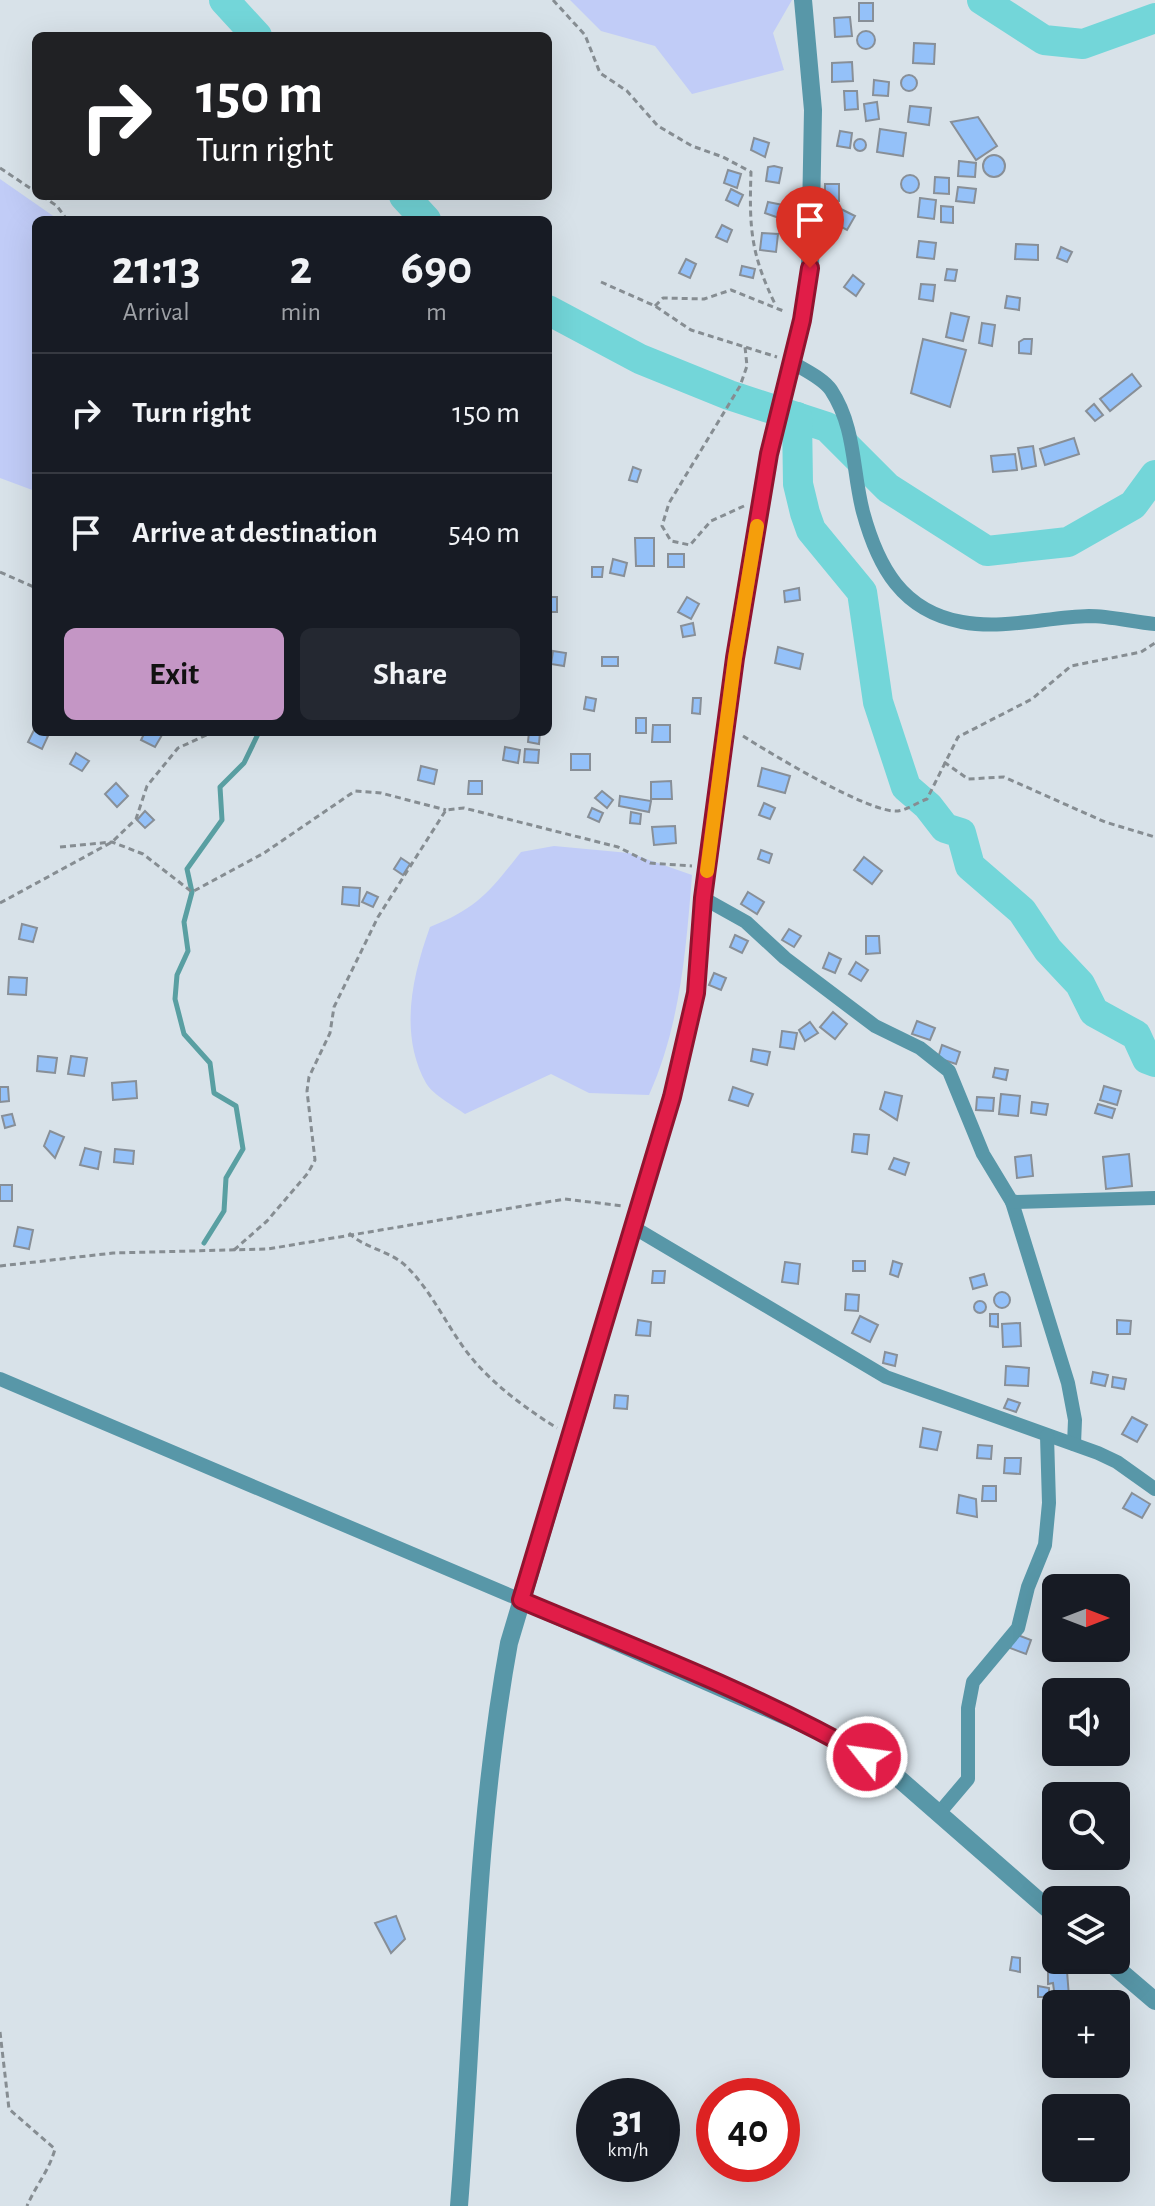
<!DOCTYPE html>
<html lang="en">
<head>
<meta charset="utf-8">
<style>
	body { margin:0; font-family:"Alegreya Sans",sans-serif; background:#242831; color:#f1f3f6; height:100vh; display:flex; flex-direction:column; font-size:30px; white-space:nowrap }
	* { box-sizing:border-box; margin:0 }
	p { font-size:26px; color:#9ea1a6 }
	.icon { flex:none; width:44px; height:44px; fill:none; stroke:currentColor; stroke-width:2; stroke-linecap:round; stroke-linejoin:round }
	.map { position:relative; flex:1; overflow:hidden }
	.details { position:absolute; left:32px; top:216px; width:520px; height:520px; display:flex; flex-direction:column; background:#171b24; border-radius:12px; box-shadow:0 8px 32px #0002 }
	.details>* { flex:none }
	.guide { position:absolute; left:32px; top:32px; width:520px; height:168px; border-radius:12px; box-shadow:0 8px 32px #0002; background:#202124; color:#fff; overflow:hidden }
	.needle { width:52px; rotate:90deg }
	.controls { position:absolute; left:1042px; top:1574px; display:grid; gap:16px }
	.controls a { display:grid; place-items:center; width:88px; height:88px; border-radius:12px; background:#171b24; box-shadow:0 8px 32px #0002; font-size:40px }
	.speed { position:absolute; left:576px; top:2078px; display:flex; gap:16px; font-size:40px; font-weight:700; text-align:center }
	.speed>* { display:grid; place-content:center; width:104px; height:104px; border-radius:50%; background:#171b24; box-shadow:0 8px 32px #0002; line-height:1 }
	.speed small { font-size:20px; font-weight:400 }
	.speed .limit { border:12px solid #d22; background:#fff; color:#111 }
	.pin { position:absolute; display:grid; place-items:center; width:68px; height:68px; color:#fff; margin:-82px -34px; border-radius:50% 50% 50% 0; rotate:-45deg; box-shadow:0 0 8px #0007 }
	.pin .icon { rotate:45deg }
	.me { position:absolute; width:88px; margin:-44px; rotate:300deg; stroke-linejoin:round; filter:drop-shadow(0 0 6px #0008) }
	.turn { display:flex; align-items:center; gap:28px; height:168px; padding:0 32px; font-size:36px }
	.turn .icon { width:104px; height:104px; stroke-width:2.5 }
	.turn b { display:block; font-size:56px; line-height:68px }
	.eta { display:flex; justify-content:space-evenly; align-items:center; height:136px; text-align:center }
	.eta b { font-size:48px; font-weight:600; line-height:56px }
	.cta { display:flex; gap:16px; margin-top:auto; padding:16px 32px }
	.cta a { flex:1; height:92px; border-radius:12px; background:#c496c5; color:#111; font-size:32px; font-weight:600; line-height:92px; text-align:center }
	.cta a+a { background:#242831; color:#f1f3f6 }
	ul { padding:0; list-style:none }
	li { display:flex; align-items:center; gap:24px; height:120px; padding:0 32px; border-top:2px solid #363941 }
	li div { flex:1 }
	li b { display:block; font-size:30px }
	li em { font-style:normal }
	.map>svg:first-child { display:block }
</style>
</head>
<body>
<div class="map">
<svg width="1155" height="2206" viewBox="0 0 1155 2206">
	<rect width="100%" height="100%" fill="#d8e2e9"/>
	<g fill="#c1ccf7">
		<path d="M570,0H792L773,33L784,70L692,94L655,46L601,31Z"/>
		<path d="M0,179L59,220H36L35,491L0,478Z"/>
		<path d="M554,846L629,853L692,875C686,951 680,1026 649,1095L589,1093L551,1074L465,1114C454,1106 433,1095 426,1083C399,1034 412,977 430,927C478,908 490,891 521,852Z"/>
	</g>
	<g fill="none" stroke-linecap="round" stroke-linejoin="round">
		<path stroke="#599fa2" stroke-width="5" d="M204,1243L224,1211L226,1178L243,1149L236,1106L214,1093L210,1063L184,1034L175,999L177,975L188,951L184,922L192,892L187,869L222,820L220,787L244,763L259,732"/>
		<g stroke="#73d6d9" stroke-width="30">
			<path d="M224,0L257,36"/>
			<path d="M982,0L1044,40L1083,44L1155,18"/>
			<path d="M404,196L426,220"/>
			<path d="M548,310L640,359L729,395L827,427L888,488L987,551L1068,542L1133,505L1155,475"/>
			<path d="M797,417L798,484L805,513L811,530L862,592L878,702L906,787L928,806L945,828L961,833L970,866L1022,911L1048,950L1080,984L1094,1012L1136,1035L1147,1059L1155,1062"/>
		</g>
	</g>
	<g fill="#94c1f9" stroke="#888f97" stroke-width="2">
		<rect x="859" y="3" width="14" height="18"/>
		<path d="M850,17L852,36L835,37L834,18Z"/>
		<circle cx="866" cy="40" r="9"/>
		<path d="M914,43L935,44L934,64L913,63Z"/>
		<path d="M852,62L853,81L832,82V63Z"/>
		<circle cx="909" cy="83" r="8"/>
		<path d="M874,80L889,82L888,96L873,95Z"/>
		<path d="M844,91H857L858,109L845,110Z"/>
		<path d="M877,102L879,119L866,121L864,104Z"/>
		<path d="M910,106L931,108L929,125L908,122Z"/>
		<path d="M978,117L997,146L976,160L951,122Z"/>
		<path d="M880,129L906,133L903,156L877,152Z"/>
		<path d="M840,131L852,133L850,148L837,146Z"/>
		<path d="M754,138L769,143L765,157L751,150Z"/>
		<circle cx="860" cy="145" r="6"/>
		<circle cx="994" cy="166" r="11"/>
		<path d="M959,161L976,163L975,177L958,176Z"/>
		<path d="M774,166L782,168L779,183L766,181L768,167Z"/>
		<path d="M728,170L741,174L737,188L724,183Z"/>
		<circle cx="910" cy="184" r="9"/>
		<path d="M935,177L949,178V194L934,193Z"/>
		<path d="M825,184H839V201L825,200Z"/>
		<path d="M958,187L976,189L974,203L956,201Z"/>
		<path d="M731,189L743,195L738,206L726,200Z"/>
		<path d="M920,198L936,200L934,219L918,217Z"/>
		<path d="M768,202L783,205L779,218L765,213Z"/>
		<path d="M941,206L953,207V223L941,222Z"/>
		<path d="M839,208L855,216L847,230L832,222Z"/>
		<path d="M722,225L732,230L727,242L716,237Z"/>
		<path d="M762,233L778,234L776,252L760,250Z"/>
		<path d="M919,241L936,243L934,259L917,257Z"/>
		<path d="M1016,244L1038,245V260L1015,259Z"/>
		<path d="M1061,247L1072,252L1067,262L1057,258Z"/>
		<path d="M686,259L696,264L690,278L679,273Z"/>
		<path d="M742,266L755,269L753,278L740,275Z"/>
		<path d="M947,269L957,270L955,281L945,280Z"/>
		<path d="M853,275L864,284L856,296L844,287Z"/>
		<path d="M921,284L935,285L933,301L919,299Z"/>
		<path d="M1007,296L1020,298L1019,310L1005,308Z"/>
		<path d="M951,313L969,317L963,341L946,337Z"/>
		<path d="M982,323L995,325L992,346L979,343Z"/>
		<path d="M923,339L966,350L950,407L911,393Z"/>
		<path d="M1024,339H1032L1031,354L1019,353V342Z"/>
		<path d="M1132,374L1141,386L1110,411L1100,399Z"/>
		<path d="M1094,404L1103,415L1095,421L1086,411Z"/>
		<path d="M1074,438L1079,454L1045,465L1040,449Z"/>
		<path d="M1033,446L1036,466L1022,469L1018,448Z"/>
		<path d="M1015,454L1017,470L993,472L991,456Z"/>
		<path d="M633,467L641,470L637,482L629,480Z"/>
		<path d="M635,538H654V566H636Z"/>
		<rect x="668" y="554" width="16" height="13"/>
		<path d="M613,559L627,563L624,576L610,573Z"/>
		<path d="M592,567H603L602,577H592Z"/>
		<path d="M799,588L800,600L785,602L784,591Z"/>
		<rect x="548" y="597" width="9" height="15"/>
		<path d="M687,597L699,604L691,619L678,612Z"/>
		<path d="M693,623L695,635L683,637L681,626Z"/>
		<path d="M778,647L803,654L800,669L775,663Z"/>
		<path d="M553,651L566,653L564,666L551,664Z"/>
		<rect x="602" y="657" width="16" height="9"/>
		<path d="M586,697L596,699L594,711L584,709Z"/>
		<path d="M693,698H701L700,714L692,713Z"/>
		<rect x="636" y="718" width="10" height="15"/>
		<path d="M653,725H670V742H652Z"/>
		<path d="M34,730L48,736L42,749L28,742Z"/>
		<path d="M145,732L162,735L155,747L141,740Z"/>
		<path d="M529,732H540L539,744L528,742Z"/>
		<path d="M505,747L520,750L518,763L503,760Z"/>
		<path d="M525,749L539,750L538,763L524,762Z"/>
		<path d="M76,753L89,761L82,771L70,764Z"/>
		<rect x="571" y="754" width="19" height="16"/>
		<path d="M421,766L437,770L434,784L418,780Z"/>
		<path d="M762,768L790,776L785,793L758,786Z"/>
		<path d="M469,781H482V794H468Z"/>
		<path d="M671,781L672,799H651V782Z"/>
		<path d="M116,783L128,796L117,807L105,794Z"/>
		<path d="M602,791L613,800L607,808L595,798Z"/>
		<path d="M620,796L651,801L649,812L619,806Z"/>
		<path d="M764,803L775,808L770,819L759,815Z"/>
		<path d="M592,808L603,813L599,822L588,817Z"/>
		<path d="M145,811L154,820L145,828L137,820Z"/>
		<path d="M631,812L641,814L640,824L630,823Z"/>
		<path d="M675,826L676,843L654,845L652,827Z"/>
		<path d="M761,850L772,854L769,863L758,859Z"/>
		<path d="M864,857L882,871L872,884L854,870Z"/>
		<path d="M401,858L410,864L403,875L394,869Z"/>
		<path d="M343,887L360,888L359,906L342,904Z"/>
		<path d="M367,892L378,897L373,907L362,902Z"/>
		<path d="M748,892L764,902L757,914L741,904Z"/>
		<path d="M22,924L37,928L33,942L19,939Z"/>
		<path d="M789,929L801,936L794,947L782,940Z"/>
		<path d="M735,935L748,941L742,953L730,947Z"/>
		<path d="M866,936H879L880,953L866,954Z"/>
		<path d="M829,953L841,959L835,973L823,968Z"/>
		<path d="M856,962L868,970L861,981L849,974Z"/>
		<path d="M714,973L726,978L721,990L709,985Z"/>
		<path d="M9,977L27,978L26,995L8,994Z"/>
		<path d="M833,1012L847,1024L835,1039L820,1027Z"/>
		<path d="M917,1021L935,1028L930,1040L912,1034Z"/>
		<path d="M810,1022L818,1033L805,1041L799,1030Z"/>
		<path d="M782,1031L797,1033L794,1049L780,1047Z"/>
		<path d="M942,1045L960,1052L956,1064L938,1058Z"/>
		<path d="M753,1049L770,1052L767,1065L751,1061Z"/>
		<path d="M38,1056L57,1058L55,1073L37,1071Z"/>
		<path d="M71,1056L87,1058L84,1076L68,1074Z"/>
		<path d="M995,1068L1008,1070L1006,1080L993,1077Z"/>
		<path d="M136,1081L137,1098L113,1100L112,1083Z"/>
		<path d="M1104,1086L1121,1091L1117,1105L1100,1100Z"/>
		<path d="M0,1087H8L9,1101L0,1102Z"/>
		<path d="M733,1087L753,1094L748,1106L729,1100Z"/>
		<path d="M885,1092L902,1096L897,1120L880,1109Z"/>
		<path d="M1001,1094L1020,1096L1018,1116L999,1114Z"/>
		<path d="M977,1097L994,1098L993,1111L976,1110Z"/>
		<path d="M1032,1102L1048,1104L1046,1115L1031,1113Z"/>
		<path d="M1098,1104L1115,1109L1112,1118L1095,1113Z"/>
		<path d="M12,1114L15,1125L5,1128L2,1116Z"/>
		<path d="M50,1131L64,1137L55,1158L44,1146Z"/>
		<path d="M854,1134L869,1135L867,1154L852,1152Z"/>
		<path d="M85,1148L101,1152L98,1169L80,1165Z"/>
		<path d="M115,1149L134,1151L133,1164L114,1162Z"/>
		<path d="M1129,1154L1132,1186L1106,1189L1103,1157Z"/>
		<path d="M1031,1155L1033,1176L1017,1178L1015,1157Z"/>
		<path d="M894,1158L909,1163L905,1175L889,1169Z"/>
		<rect x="0" y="1185" width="12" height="16"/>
		<path d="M18,1227L33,1230L29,1249L14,1246Z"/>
		<rect x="853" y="1261" width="12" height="10"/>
		<path d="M893,1261L902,1264L898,1277L890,1274Z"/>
		<path d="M785,1262L800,1264L798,1284L782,1282Z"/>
		<path d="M653,1271H665L664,1283H652Z"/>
		<path d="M984,1274L987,1285L973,1289L970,1278Z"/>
		<circle cx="1002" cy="1300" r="8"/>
		<path d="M846,1294L859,1295L858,1311L845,1310Z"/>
		<circle cx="980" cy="1307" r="6"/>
		<path d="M990,1314H998V1327L990,1326Z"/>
		<path d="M860,1316L878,1325L870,1342L852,1333Z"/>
		<path d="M638,1320L651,1322L650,1336L636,1335Z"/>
		<path d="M1117,1320L1131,1321L1130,1334H1117Z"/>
		<path d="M1020,1323L1021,1346L1003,1347L1002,1324Z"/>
		<path d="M885,1352L897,1355L895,1366L883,1363Z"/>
		<path d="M1006,1366L1029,1368L1028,1386L1005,1385Z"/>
		<path d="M1093,1372L1108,1375L1105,1386L1091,1383Z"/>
		<path d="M1113,1377L1126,1379L1124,1389L1112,1387Z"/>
		<path d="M615,1395L628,1396L627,1409L614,1408Z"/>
		<path d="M1008,1399L1020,1403L1016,1412L1004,1408Z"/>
		<path d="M1132,1417L1147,1425L1137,1442L1122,1434Z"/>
		<path d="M923,1428L941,1432L937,1450L920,1447Z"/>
		<path d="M978,1445L992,1446L991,1459L977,1458Z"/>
		<path d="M1005,1458H1021L1020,1474L1004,1473Z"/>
		<path d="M983,1486H996V1501H982Z"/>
		<path d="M1132,1493L1150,1504L1142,1518L1123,1508Z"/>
		<path d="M959,1495L976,1499L977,1517L957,1513Z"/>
		<path d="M1015,1634L1031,1640L1026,1654L1010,1648Z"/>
		<path d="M396,1916L405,1939L391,1953L375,1923Z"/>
		<path d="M1012,1957L1020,1958V1972L1010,1970Z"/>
		<path d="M1048,1971H1067L1069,1997L1055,1998L1053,1983L1048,1984Z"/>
		<path d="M1038,1986L1049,1988V1997H1038Z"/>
	</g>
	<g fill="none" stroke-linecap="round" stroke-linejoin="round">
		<g stroke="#868d92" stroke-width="3" stroke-dasharray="6 4" stroke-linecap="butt">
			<path d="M553,0L585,35L600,73L627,91L658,126L692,146L723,157L751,172C749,229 751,255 776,306"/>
			<path d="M0,168L36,192"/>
			<path d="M42,196L57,206L67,220"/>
			<path d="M601,282L655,306L691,330L777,357"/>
			<path d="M655,306L663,298L704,299L731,290L786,312"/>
			<path d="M744,506L711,521L690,545L671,541L662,526L669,503L740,386L747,366L745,347"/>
			<path d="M0,572L36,588"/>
			<path d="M743,736C770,753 870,814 898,811C907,810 918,802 927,799L958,737L1032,699L1071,666L1141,652L1155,643"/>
			<path d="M944,762L968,779L1004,777L1105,822L1155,837"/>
			<path d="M60,847L112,842L143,854L192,892L264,853L355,791L381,793L446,810"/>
			<path d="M0,903L112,842L136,819L147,786L178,748L213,732"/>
			<path d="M349,1233C365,1249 390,1250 407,1267C435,1295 449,1332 475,1362C498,1388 528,1410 557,1428"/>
			<path d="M234,1250L267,1221L308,1173L315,1160L307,1091L309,1077L330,1033L334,1007L378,917L446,810L464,808L618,847L650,863L692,866"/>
			<path d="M0,1266L113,1253L268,1249L565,1199L623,1206"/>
			<path d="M0,2032L9,2109L55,2149C49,2171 36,2185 27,2206"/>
		</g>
		<g stroke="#5897a8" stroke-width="14">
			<path d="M792,362C804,370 823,378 831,390C856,428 852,470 863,512C878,567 902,611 962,622C1003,630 1047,617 1089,616C1110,616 1133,622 1155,624"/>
			<path d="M703,898L746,922L785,958L875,1026L920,1048L949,1071L983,1154L1012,1202L1068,1383L1075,1420L1074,1444"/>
			<path d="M1012,1202L1155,1198"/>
			<path d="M633,1227L886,1377L1098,1453L1117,1462L1155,1489"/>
			<path d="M0,1379L521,1600"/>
			<path d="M940,1812L968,1779V1708L973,1682L1018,1628L1028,1587L1045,1545L1049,1503L1047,1436"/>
		</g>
		<g stroke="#5897a8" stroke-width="18">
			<path d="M521,1600L822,1732L889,1770L1056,1916"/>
			<path d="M1107,1960L1155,2001"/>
			<path d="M459,2206C474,2018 475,1829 509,1643L672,1097L696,993L703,898L735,658L769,454L802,320L810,268L813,110L803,0"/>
		</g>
	</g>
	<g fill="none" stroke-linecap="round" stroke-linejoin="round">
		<g stroke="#92132f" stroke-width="20">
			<path id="route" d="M810,268L802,320L769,454L735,658L703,898L696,993L672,1097L521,1600C637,1649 757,1694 867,1757"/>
		</g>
		<use href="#route" stroke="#e11d48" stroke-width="14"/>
		<path stroke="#f59e0b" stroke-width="14" d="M707,871L735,658L757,526"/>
	</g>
</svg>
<div class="controls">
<a><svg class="needle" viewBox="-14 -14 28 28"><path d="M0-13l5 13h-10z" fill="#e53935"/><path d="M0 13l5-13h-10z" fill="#9ea1a6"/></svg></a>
<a><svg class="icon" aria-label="sound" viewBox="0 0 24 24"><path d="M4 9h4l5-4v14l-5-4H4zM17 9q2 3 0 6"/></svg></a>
<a><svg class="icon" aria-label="search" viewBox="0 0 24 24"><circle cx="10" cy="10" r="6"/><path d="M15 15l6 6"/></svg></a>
<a><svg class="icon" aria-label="layers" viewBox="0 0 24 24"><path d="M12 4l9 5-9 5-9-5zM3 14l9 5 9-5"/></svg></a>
<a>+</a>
<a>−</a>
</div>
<div class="speed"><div>31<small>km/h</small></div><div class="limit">40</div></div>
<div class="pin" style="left:810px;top:268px;background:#d93025"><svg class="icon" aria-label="arrive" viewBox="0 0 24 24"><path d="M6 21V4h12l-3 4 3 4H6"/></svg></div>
<svg class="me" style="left:867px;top:1757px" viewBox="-20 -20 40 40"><circle r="17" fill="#e11d48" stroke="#fff" stroke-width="3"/><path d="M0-11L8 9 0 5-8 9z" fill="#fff"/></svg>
<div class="guide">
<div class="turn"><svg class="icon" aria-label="right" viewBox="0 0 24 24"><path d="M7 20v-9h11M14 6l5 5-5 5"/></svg><div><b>150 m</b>Turn right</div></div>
</div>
<section class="details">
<div class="eta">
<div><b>21:13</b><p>Arrival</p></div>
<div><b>2</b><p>min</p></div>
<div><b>690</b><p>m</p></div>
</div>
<ul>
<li><svg class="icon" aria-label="right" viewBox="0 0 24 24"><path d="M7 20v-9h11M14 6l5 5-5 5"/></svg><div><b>Turn right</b></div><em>150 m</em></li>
<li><svg class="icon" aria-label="arrive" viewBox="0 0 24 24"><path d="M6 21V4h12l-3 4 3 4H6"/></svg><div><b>Arrive at destination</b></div><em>540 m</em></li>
</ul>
<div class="cta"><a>Exit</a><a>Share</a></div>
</section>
</div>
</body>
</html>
